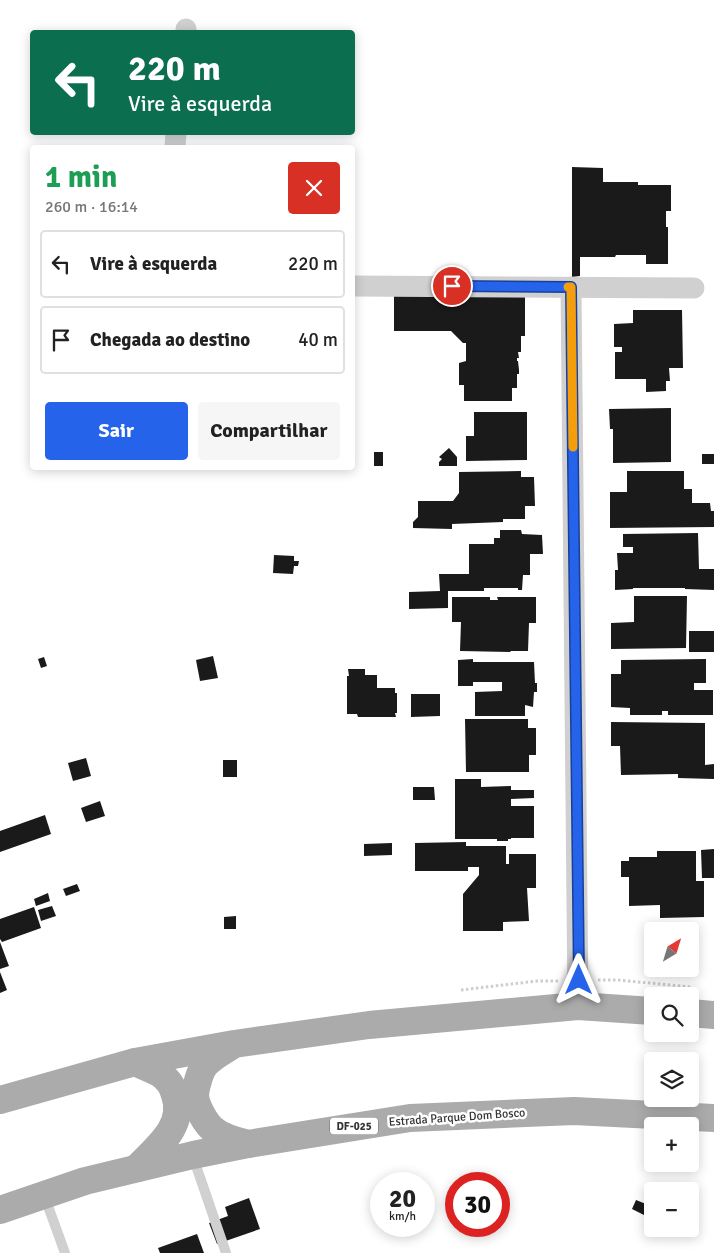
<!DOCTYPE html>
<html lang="pt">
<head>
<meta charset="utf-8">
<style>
	body { margin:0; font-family:Signika,sans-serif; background:#f6f6f6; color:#222; height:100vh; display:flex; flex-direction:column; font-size:19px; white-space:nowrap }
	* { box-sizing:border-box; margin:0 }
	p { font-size:16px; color:#767676 }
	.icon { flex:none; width:28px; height:28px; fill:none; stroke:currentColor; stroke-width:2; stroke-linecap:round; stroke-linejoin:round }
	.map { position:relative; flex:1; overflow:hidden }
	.drawer { position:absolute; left:30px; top:145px; width:325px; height:325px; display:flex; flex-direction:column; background:#fff; border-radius:5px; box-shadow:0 2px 12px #0003 }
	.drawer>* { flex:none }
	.top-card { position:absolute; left:30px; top:30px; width:325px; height:105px; border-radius:5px; box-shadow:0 2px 12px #0003; background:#0b6e4f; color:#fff; overflow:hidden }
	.needle { width:32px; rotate:38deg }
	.tools { position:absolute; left:644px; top:922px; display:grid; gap:10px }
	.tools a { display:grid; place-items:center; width:55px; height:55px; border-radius:5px; background:#fff; box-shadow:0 2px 12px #0003; font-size:25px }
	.speed { position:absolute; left:370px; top:1172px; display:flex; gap:10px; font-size:25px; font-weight:700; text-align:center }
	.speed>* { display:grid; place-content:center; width:65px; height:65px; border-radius:50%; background:#fff; box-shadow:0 2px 12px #0003; line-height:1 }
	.speed small { font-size:12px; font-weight:400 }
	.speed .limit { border:8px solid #d22; background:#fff; color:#111 }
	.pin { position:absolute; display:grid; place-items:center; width:42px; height:42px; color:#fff; margin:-21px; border:2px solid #fff; border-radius:50%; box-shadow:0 1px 5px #0007 }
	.me { position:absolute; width:55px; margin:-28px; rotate:0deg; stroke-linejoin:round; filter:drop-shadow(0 0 4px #0008) }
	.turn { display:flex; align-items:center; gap:18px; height:105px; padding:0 15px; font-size:22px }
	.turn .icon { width:65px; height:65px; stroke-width:2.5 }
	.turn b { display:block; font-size:35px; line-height:42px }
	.round { display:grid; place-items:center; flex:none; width:52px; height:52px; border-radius:5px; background:#f6f6f6 }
	.head { display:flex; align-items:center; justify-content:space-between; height:85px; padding:0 15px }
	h1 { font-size:30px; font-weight:700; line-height:38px; color:#1e9e55 }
	.primary-button { display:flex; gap:10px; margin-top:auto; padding:10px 15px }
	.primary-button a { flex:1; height:58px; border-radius:5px; background:#2563eb; color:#fff; font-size:20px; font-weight:700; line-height:58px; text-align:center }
	.primary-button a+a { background:#f6f6f6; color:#222 }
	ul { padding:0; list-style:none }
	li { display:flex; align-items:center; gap:15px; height:68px; margin:0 10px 8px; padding:0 5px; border:2px solid #e0e0e0; border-radius:5px }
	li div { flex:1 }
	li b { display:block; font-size:19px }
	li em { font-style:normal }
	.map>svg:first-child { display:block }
</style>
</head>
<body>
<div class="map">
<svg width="714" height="1253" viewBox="0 0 714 1253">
	<rect width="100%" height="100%" fill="#fff"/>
	<g fill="#1a1a1a">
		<path d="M572,167L603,168V182H638V185H671V211H666V227H668V264H646V255H616L615,257H580V276L572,277Z"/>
		<path d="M525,293V336H521V352H518L519,358H517V361H518L519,370V374H517V388H512V401H464V385H459V363L466,361V343H463L451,331H394V294Z"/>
		<path d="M633,310H682L683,368H669L670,381H666V391L646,392V379H615V352H622V347H614V324L633,323Z"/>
		<path d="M671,408V462L613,463V429H610L609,409Z"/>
		<path d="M474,412H527V460L466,461V436H474Z"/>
		<path d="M449,448L457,457V466H439V462L442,459L439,457Z"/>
		<rect x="374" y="452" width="9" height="14"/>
		<rect x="702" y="454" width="12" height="10"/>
		<path d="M521,471V477H534L535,506H525V519H503V522L452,524V529L413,528V522L418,517V501H453L459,493V472Z"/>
		<path d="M627,471H684V489H692V503H710L711,511H714V527L610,528V492H627Z"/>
		<path d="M500,530H521L522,534L542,535L543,554H530V575H523L522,590H518V588H484V591H448V608L409,609V592L440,591L439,574H469V544H494V538H500Z"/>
		<path d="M698,533L699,569H714V590L685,589V588H633V589L615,590V570H618L617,553H633V547H623V534Z"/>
		<path d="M274,555L294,556V561H299L298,566H294L293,574L273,573Z"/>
		<path d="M634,596H687L686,648L611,649V623L634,622Z"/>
		<path d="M452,597H490V600H498L497,597H536V623H529L528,651H510L511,652L460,651L461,622H452Z"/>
		<rect x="689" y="631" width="25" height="21"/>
		<path d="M213,656L218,678L200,681L196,660Z"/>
		<path d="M44,657L47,666L41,668L38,659Z"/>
		<path d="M473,659V662H534L535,683H537V692H534L533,707L525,705V716H475V692L502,691V682H473V686H458V660Z"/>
		<path d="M706,659V683H694V690H713V715H668V711H662V715H630V708L611,707V674H621V660Z"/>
		<path d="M348,669H365V675H377V688H395V693H397V713H395L396,717H358L357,714H347V676H349Z"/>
		<path d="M411,694H440V716L411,717Z"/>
		<path d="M465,719H528V728H536V755H529V772H466Z"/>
		<path d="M611,722L705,723V765L714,764V779L678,778V774L621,775L620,746H611Z"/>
		<path d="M86,758L91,776L73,781L68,763Z"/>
		<rect x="223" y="760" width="14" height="17"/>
		<path d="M455,779H481V787L511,786V790H534V798L511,799V806H534V838H511V839H508V841H497V839H455Z"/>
		<path d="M413,787H434L435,800H413Z"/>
		<path d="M100,801L105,816L86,822L81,808Z"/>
		<path d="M45,815L51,834L0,852V831Z"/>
		<path d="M466,842V846H506V864H509V854H536V888H527L529,921L503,922V931H463V894L479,875V867H468V871H415V843Z"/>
		<path d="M392,843V855L364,856V844Z"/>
		<path d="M714,849V878H702L701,850Z"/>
		<path d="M657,851H696V881H704V917L660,918V905L629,906V877H621V861H629V857H657Z"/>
		<path d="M77,884L80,891L66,896L63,889Z"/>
		<path d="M48,893L50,901L36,906L34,899Z"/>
		<path d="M52,906L56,916L41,921L38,910Z"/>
		<path d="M34,907L41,928L2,942L0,939V919Z"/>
		<path d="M236,916V929H224V917Z"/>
		<path d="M0,942L9,966L0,969Z"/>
		<path d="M0,972L7,990L0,993Z"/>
		<path d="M249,1198L260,1229L217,1244L209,1223L228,1216L225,1207Z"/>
		<path d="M636,1200L651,1206L646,1216L632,1209Z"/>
		<path d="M197,1234L204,1253H160L158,1248Z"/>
	</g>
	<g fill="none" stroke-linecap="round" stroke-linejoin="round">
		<g stroke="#cdcdcd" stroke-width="3" stroke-dasharray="2.5 2.5" stroke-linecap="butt">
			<path d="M598,980H618L691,987"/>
			<path d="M461,990L537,981H559"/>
		</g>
		<g stroke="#d0d0d0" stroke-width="10">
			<path d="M193,1157L226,1253"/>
			<path d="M44,1195L65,1253"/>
		</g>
		<g stroke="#d0d0d0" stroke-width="21">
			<path d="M186,32V29"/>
			<path d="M175,148L176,132"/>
			<path d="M352,286L694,288"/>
			<path d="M571,287L578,1006"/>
		</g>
		<g stroke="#ababab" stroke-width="28">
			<path d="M690,1013L714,1015"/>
			<path d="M231,1046C222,1052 212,1057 205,1065C200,1071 196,1086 195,1094C195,1105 206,1125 215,1131C224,1138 237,1141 248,1144"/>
			<path d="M135,1062C143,1066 152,1069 159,1073C167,1078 173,1087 175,1095C186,1126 156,1148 137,1168"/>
			<path d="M0,1100L135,1062L234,1044L369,1025L578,1006L652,1011"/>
			<path d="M0,1210L85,1181L193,1155L248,1144L410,1118L574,1111L714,1118"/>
		</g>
	</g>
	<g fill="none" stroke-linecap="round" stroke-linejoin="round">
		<g stroke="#184099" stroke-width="12">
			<path id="route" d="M452,286L571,287L579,980"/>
		</g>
		<use href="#route" stroke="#2563eb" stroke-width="9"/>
		<path stroke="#f59e0b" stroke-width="9" d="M568,287H571L573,447"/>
	</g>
	<g text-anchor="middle" stroke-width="5" stroke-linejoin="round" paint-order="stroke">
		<rect fill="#fff" stroke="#707070" stroke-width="1" x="330" y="1117.5" width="48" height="17" rx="4"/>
		<g font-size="11" font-weight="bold" fill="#333">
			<text x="354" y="1130">DF-025</text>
		</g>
		<g font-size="12" fill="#333" stroke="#fff">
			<text transform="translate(457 1117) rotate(-4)" y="4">Estrada Parque Dom Bosco</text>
		</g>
	</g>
</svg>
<div class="tools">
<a><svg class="needle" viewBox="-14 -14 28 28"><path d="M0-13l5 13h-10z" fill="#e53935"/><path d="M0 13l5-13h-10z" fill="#767676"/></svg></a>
<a><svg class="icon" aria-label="search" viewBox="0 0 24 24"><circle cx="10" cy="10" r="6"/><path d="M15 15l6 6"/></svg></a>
<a><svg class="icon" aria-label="layers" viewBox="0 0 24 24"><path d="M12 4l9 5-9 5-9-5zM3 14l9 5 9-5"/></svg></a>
<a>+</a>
<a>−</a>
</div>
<div class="speed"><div>20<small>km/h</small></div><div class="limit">30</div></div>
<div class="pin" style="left:452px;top:286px;background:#d93025"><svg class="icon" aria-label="arrive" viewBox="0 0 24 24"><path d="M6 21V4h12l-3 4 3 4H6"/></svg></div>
<svg class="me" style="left:579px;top:980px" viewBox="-20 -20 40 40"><path d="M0-17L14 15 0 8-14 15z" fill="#2563eb" stroke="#fff" stroke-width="4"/></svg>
<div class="top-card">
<div class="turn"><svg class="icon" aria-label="left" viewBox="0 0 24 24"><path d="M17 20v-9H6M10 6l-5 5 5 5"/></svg><div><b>220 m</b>Vire à esquerda</div></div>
</div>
<section class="drawer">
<div class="head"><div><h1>1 min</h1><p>260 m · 16:14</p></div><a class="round" style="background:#d93025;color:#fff"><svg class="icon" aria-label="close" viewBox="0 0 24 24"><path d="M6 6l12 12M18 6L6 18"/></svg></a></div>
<ul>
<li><svg class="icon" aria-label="left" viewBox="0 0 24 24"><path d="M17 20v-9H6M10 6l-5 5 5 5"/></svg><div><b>Vire à esquerda</b></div><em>220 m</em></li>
<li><svg class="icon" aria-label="arrive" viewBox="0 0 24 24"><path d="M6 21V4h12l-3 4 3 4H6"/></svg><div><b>Chegada ao destino</b></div><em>40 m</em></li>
</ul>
<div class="primary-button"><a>Sair</a><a>Compartilhar</a></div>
</section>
</div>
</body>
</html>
